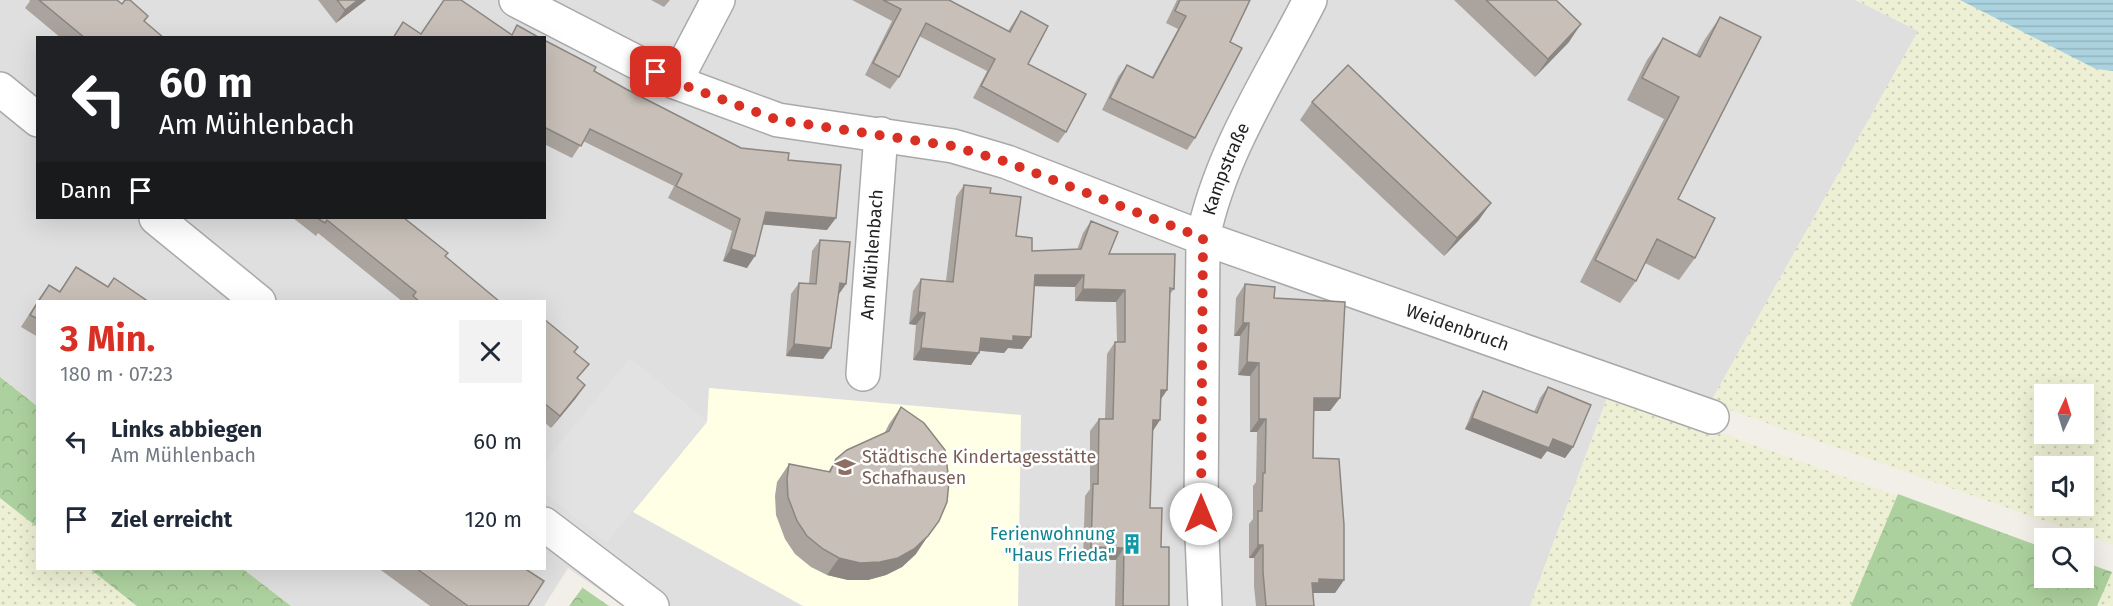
<!DOCTYPE html>
<html lang="de">
<head>
<meta charset="utf-8">
<style>
	body { margin:0; font-family:"Fira Sans",sans-serif; background:#f2f2f3; color:#1f2937; height:100vh; display:flex; flex-direction:column; font-size:22px; white-space:nowrap }
	* { box-sizing:border-box; margin:0 }
	p { font-size:20px; color:#747a83 }
	.icon { flex:none; width:33px; height:33px; fill:none; stroke:currentColor; stroke-width:2; stroke-linecap:round; stroke-linejoin:round }
	.map { position:relative; flex:1; overflow:hidden }
	.sheet { position:absolute; left:36px; top:300px; width:510px; height:270px; display:flex; flex-direction:column; background:#fff; border-radius:0px; box-shadow:0 6px 24px #0002 }
	.sheet>* { flex:none }
	.banner { position:absolute; left:36px; top:36px; width:510px; height:183px; border-radius:0px; box-shadow:0 6px 24px #0002; background:#202124; color:#fff; overflow:hidden }
	.needle { width:39px; rotate:4deg }
	.controls { position:absolute; left:2034px; top:384px; display:grid; gap:12px }
	.controls a { display:grid; place-items:center; width:60px; height:60px; border-radius:0px; background:#fff; box-shadow:0 6px 24px #0002; font-size:30px }
	.pin { position:absolute; display:grid; place-items:center; width:51px; height:51px; color:#fff; margin:-26px; border-radius:12px; box-shadow:0 3px 9px #0006 }
	.me { position:absolute; width:66px; margin:-33px; rotate:0deg; stroke-linejoin:round; filter:drop-shadow(0 0 4px #0008) }
	.turn { display:flex; align-items:center; gap:21px; height:126px; padding:0 24px; font-size:27px }
	.turn .icon { width:78px; height:78px; stroke-width:2.5 }
	.turn b { display:block; font-size:42px; line-height:51px }
	.then { display:flex; align-items:center; height:57px; padding:0 24px; background:#0003; gap:12px; font-size:22px }
	.round { display:grid; place-items:center; flex:none; width:63px; height:63px; border-radius:0px; background:#f2f2f3 }
	.overview { display:flex; align-items:center; justify-content:space-between; height:102px; padding:0 24px }
	h1 { font-size:36px; font-weight:700; line-height:45px; color:#d93025 }
	ul { padding:0; list-style:none }
	li { display:flex; align-items:center; gap:18px; height:78px; padding:0 24px }
	li div { flex:1 }
	li b { display:block; font-size:22px }
	li em { font-style:normal }
	.map>svg:first-child { display:block }
</style>
</head>
<body>
<div class="map">
<svg width="2113" height="606" viewBox="0 0 2113 606">
	<defs>
		<pattern id="farmland-dots" width="8" height="8" patternUnits="userSpaceOnUse" patternTransform="scale(1.5)"><rect width="8" height="8" fill="#eef0d5"/><path d="M2 2h.1M6 6h.1" fill="none" stroke="#ccceb7" stroke-width="1.8" stroke-linecap="round"/></pattern>
		<pattern id="forest-crowns" width="20" height="18" patternUnits="userSpaceOnUse" patternTransform="scale(1.5)"><rect width="20" height="18" fill="#add19e"/><path d="M2 6a3 3 0 1 1 6 0M12 15a3 3 0 1 1 6 0" fill="none" stroke="#95b388"/></pattern>
		<pattern id="water-rules" width="6" height="5" patternUnits="userSpaceOnUse" patternTransform="scale(1.5)"><rect width="6" height="5" fill="#aad3df"/><path d="M0 2.5h6" fill="none" stroke="#92b5bf"/></pattern>
	</defs>
	<rect width="100%" height="100%" fill="#f2efe9"/>
	<path fill="#e0dfdf" fill-rule="evenodd" d="M0,0H1855L1919,31L1710,403L1617,371L1530,606H623L568,568L544,606H291L243,569L544,568V302H38L37,406L0,377ZM38,38H544V218H38Z"/>
	<path fill="#ffffe5" d="M709,388L1021,415L1018,606H803L633,512L707,422Z"/>
	<g fill="url(#farmland-dots)" fill-rule="evenodd">
		<path d="M1856,0H2113V545L1710,403L1918,31ZM2044,394H2084V434H2044ZM2044,466H2084V506H2044Z"/>
		<path d="M1609,393L2044,548V578H2084V562L2113,573V606H1530Z"/>
		<path d="M0,498L37,527L38,568L90,569L137,606H0Z"/>
	</g>
	<g fill="url(#forest-crowns)">
		<path d="M0,377L37,406V527L0,498Z"/>
		<path d="M1898,494L2044,548V578H2084V562L2112,572L2097,606H1851Z"/>
		<path d="M90,569H243L291,606H137Z"/>
		<path d="M583,587V588L609,606H569Z"/>
	</g>
	<path fill="#e2e2e2" d="M630,358L707,421L606,543L545,493V461Z"/>
	<path fill="url(#water-rules)" d="M1960,0H2113V71L2096,69Z"/>
	<g fill="none" stroke-linecap="round" stroke-linejoin="round">
		<g stroke="#a9a9a9" stroke-width="36">
			<g id="minor">
				<path id="s1" d="M516,0L675,82L778,120L953,146L1007,162L1203,238L1712,417"/>
				<path d="M675,82L718,0"/>
				<path d="M0,89L38,120"/>
				<path d="M156,218L259,302"/>
				<path id="s2" d="M863,374L881,134"/>
				<path d="M544,524L652,606"/>
				<path id="s3" d="M1205,606L1201,514L1203,238C1220,153 1271,77 1310,0"/>
			</g>
		</g>
		<use href="#minor" stroke="#fff" stroke-width="33"/>
	</g>
	<g fill="#aba49e">
		<path d="M29,0H117L164,38H61L25,8L30,1Z"/>
		<path d="M318,0H366L336,23Z"/>
		<path d="M651,0H670L664,7Z"/>
		<path d="M852,0H949L1008,31L1021,11L1028,64L1066,132L1058,143L973,98L987,71L919,36L899,77L890,89L865,75L892,21Z"/>
		<path d="M1177,0H1250L1230,42L1195,138L1187,150L1102,110L1118,77L1127,65L1152,77L1178,29L1166,23Z"/>
		<path d="M1454,0H1556L1569,42L1535,77Z"/>
		<path d="M1720,17L1678,199L1695,258L1679,280L1645,263L1636,281L1620,303L1580,282L1664,119L1627,100L1647,60L1663,38L1696,55L1705,39Z"/>
		<path d="M544,40L594,71L626,89L741,148L788,160L827,230L763,224L747,268L723,261L732,231L668,198L674,186L583,141L572,158L544,144Z"/>
		<path d="M1312,102L1491,203L1478,221L1444,256L1300,120Z"/>
		<path d="M964,185L990,193L1016,236L1032,251L1077,250L1083,233L1091,221L1109,254L1174,289L1170,294L1167,390L1161,399L1160,420L1152,432L1150,508L1161,547L1169,606H1115L1116,560L1083,559L1085,496L1090,489V431L1099,419H1105L1107,354L1115,342H1117L1116,302L1075,301V287L1034,286L1031,337L1022,349L1008,348L1004,353L980,351L971,365L913,360L916,325L909,324L913,291L921,279L946,281L956,197Z"/>
		<path d="M293,218H404L445,256L500,302H403L318,233L316,236Z"/>
		<path d="M820,240L846,284L839,294L823,359L786,356L791,294L799,283H809L812,251Z"/>
		<path d="M76,267L107,287L114,278L149,302H38V337L21,327L40,297L49,285L59,292Z"/>
		<path d="M1245,284L1274,298L1330,411H1314L1313,458L1344,580L1335,593H1313L1314,606H1256L1254,586V558H1249V524L1253,519V486L1256,482L1257,432H1250V376L1238,375L1240,336H1234L1236,298Z"/>
		<path d="M544,319L574,352L578,379L576,398L551,428L544,422Z"/>
		<path d="M1548,387L1573,447L1565,458L1547,451L1541,459L1465,429L1476,402L1483,391L1534,412L1540,398Z"/>
		<path d="M901,407L916,554L902,567L886,575L868,580H848L827,575L811,567L795,554L785,539L776,515L775,496L777,482L789,464L828,472L836,459L884,434L889,424Z"/>
		<path d="M378,568H524L528,606H430Z"/>
	</g>
	<g fill="#8b8681">
		<path d="M358,0H366L336,23L345,10Z"/>
		<path d="M1581,24L1569,42L1535,77L1548,59Z"/>
		<path d="M1491,203L1478,221L1444,256L1457,238Z"/>
		<path d="M766,212L836,218L827,230L757,224Z"/>
		<path d="M731,249L755,256L747,268L723,261Z"/>
		<path d="M1035,275H1084L1075,287L1027,286Z"/>
		<path d="M840,283L846,284L838,295Z"/>
		<path d="M1083,289L1125,290L1116,302L1075,301Z"/>
		<path d="M918,312L925,313L916,325L909,324Z"/>
		<path d="M1243,323H1249L1240,336H1234Z"/>
		<path d="M1013,336L1031,337L1022,349L1008,348L1004,353L973,350L981,338Z"/>
		<path d="M794,344L831,348L823,359L786,356Z"/>
		<path d="M921,348L979,353L971,365L913,360Z"/>
		<path d="M1247,362L1259,363L1250,376L1238,375Z"/>
		<path d="M585,385L576,398L551,428L560,416Z"/>
		<path d="M1161,390H1167L1159,402Z"/>
		<path d="M1314,398H1340L1330,411H1304Z"/>
		<path d="M1472,418L1553,439L1573,447L1565,458L1547,451L1541,459L1465,429Z"/>
		<path d="M1259,419H1266L1257,432H1250Z"/>
		<path d="M1153,420H1160L1152,432Z"/>
		<path d="M928,536L916,554L902,567L886,575L868,580H848L827,575L839,558Z"/>
		<path d="M1258,545H1263L1254,558H1249Z"/>
		<path d="M1091,547L1124,548L1116,560L1083,559Z"/>
		<path d="M1319,579L1344,580L1335,593H1312V583Z"/>
	</g>
	<g fill="#c7bfb8" stroke="#8b8681" stroke-width="1.5">
		<path d="M39,0H117L122,4L125,0H130L148,16L144,21L164,38H85Z"/>
		<path d="M337,0H358L345,10Z"/>
		<path d="M444,0H461L512,35L517,25L540,38H393L403,22L421,34Z"/>
		<path d="M883,0H949L1010,32L1021,11L1048,26L1028,64L1086,94L1066,132L981,86L995,59L926,23L899,77L873,63L901,9Z"/>
		<path d="M1180,0H1250L1230,42L1242,48L1195,138L1110,98L1127,65L1153,78L1186,16L1175,11Z"/>
		<path d="M1486,0H1556L1581,24L1548,59Z"/>
		<path d="M1720,17L1761,37L1678,199L1715,218L1695,258L1657,239L1636,281L1595,260L1679,97L1642,78L1663,38L1700,57Z"/>
		<path d="M544,40L596,67L594,71L626,89L741,148L789,153L788,160L841,165L836,218L766,212L755,256L731,249L740,219L676,186L682,174L590,129L581,146L544,127Z"/>
		<path d="M1348,65L1491,203L1457,238L1312,102Z"/>
		<path d="M964,185L991,188L990,193L1021,197L1016,236L1032,238V251L1081,249L1091,221L1118,232L1109,254H1175L1174,289L1170,288L1167,390H1161L1160,420H1153L1150,508H1162L1161,547H1169V606H1123L1124,548L1091,547L1093,484H1098L1099,419H1113L1115,342H1125V290L1083,289L1084,275H1035L1031,337L1013,336V341L981,338L979,353L921,348L925,313L918,312L921,279L953,282Z"/>
		<path d="M317,218H404L448,253L445,256L500,302H420L413,296L416,292L327,220L325,223Z"/>
		<path d="M820,240L850,242L846,284L840,283L831,348L794,344L799,283L816,284Z"/>
		<path d="M76,267L108,287L114,278L149,302H38L49,285L60,292Z"/>
		<path d="M1245,284L1275,287L1274,298L1345,302L1340,398H1314L1313,458L1339,459L1344,525V580L1319,579V583H1312L1314,606H1266L1263,572V545H1258V511H1262L1263,473H1265L1266,419H1259V363L1247,362L1249,323H1243Z"/>
		<path d="M38,302V319L30,315Z"/>
		<path d="M544,319L578,347L574,352L589,364L577,378L585,385L560,416L544,403Z"/>
		<path d="M1548,387L1591,405L1573,447L1553,439L1549,448L1472,418L1483,391L1537,413Z"/>
		<path d="M901,407L924,423L945,450L949,481L947,502L939,521L928,536L914,549L898,558L880,562L860,563L839,558L823,549L807,536L797,521L788,497L787,479L789,464L830,472L836,459L847,450L889,431Z"/>
		<path d="M416,568H524L544,581L528,606H468Z"/>
	</g>
	<g fill="none" stroke-linecap="round" stroke-linejoin="round">
		<path stroke="#d93025" stroke-width="10" stroke-dasharray="0 18" d="M656,72L675,82L778,120L952,146L1007,162L1203,238L1201,514"/>
	</g>
	<defs>
		<g id="school-bare" transform="scale(1.62)"><path d="M0-5L7-2L0 1L-7-2ZM-4 1L0 2.5L4 1V4Q0 6-4 4Z" fill="#8d6e63" stroke="#fff" stroke-width="2.5" paint-order="stroke"/></g>
		<g id="building-bare" transform="scale(1.62)"><path d="M-4-6H4V6H1V3H-1V6H-4ZM-2.5-4.3h1.7v1.8h-1.7ZM.8-4.3h1.7v1.8H.8ZM-2.5-1h1.7V.8h-1.7ZM.8-1h1.7V.8H.8Z" fill="#0f9aa8" stroke="#fff" stroke-width="2.5" paint-order="stroke"/></g>
	</defs>
	<g fill-rule="evenodd">
		<use href="#school-bare" x="845" y="467"/>
		<use href="#building-bare" x="1132" y="544"/>
	</g>
	<g text-anchor="middle" stroke-width="5" stroke-linejoin="round" paint-order="stroke">
		<g font-size="18" fill="#222" stroke="#fff">
			<text dy="6" stroke="none"><textPath href="#s3" startOffset="441">Kampstraße</textPath></text>
			<text dy="6" stroke="none"><textPath href="#s2" startOffset="120">Am Mühlenbach</textPath></text>
			<text dy="6" stroke="none"><textPath href="#s1" startOffset="1002">Weidenbruch</textPath></text>
		</g>
		<g font-size="18" fill="#785e54" stroke="#fff" text-anchor="start">
			<text x="862" y="463">Städtische Kindertagesstätte<tspan x="862" dy="21">Schafhausen</tspan></text>
		</g>
		<g font-size="18" fill="#0d838f" stroke="#fff" text-anchor="end">
			<text x="1115" y="540">Ferienwohnung<tspan x="1115" dy="21">"Haus Frieda"</tspan></text>
		</g>
	</g>
</svg>
<div class="controls">
<a><svg class="needle" viewBox="-14 -14 28 28"><path d="M0-13l5 13h-10z" fill="#e53935"/><path d="M0 13l5-13h-10z" fill="#747a83"/></svg></a>
<a><svg class="icon" aria-label="sound" viewBox="0 0 24 24"><path d="M4 9h4l5-4v14l-5-4H4zM17 9q2 3 0 6"/></svg></a>
<a><svg class="icon" aria-label="search" viewBox="0 0 24 24"><circle cx="10" cy="10" r="6"/><path d="M15 15l6 6"/></svg></a>
</div>
<div class="pin" style="left:656px;top:72px;background:#d93025"><svg class="icon" aria-label="arrive" viewBox="0 0 24 24"><path d="M6 21V4h12l-3 4 3 4H6"/></svg></div>
<svg class="me" style="left:1201px;top:514px" viewBox="-20 -20 40 40"><circle r="19" fill="#fff"/><path d="M0-13L10 11 0 6-10 11z" fill="#d93025"/></svg>
<div class="banner">
<div class="turn"><svg class="icon" aria-label="left" viewBox="0 0 24 24"><path d="M17 20v-9H6M10 6l-5 5 5 5"/></svg><div><b>60 m</b>Am Mühlenbach</div></div>
<div class="then">Dann<svg class="icon" aria-label="arrive" viewBox="0 0 24 24"><path d="M6 21V4h12l-3 4 3 4H6"/></svg></div>
</div>
<section class="sheet">
<div class="overview"><div><h1>3 Min.</h1><p>180 m · 07:23</p></div><a class="round"><svg class="icon" aria-label="close" viewBox="0 0 24 24"><path d="M6 6l12 12M18 6L6 18"/></svg></a></div>
<ul>
<li><svg class="icon" aria-label="left" viewBox="0 0 24 24"><path d="M17 20v-9H6M10 6l-5 5 5 5"/></svg><div><b>Links abbiegen</b><p>Am Mühlenbach</p></div><em>60 m</em></li>
<li><svg class="icon" aria-label="arrive" viewBox="0 0 24 24"><path d="M6 21V4h12l-3 4 3 4H6"/></svg><div><b>Ziel erreicht</b></div><em>120 m</em></li>
</ul>
</section>
</div>
</body>
</html>
